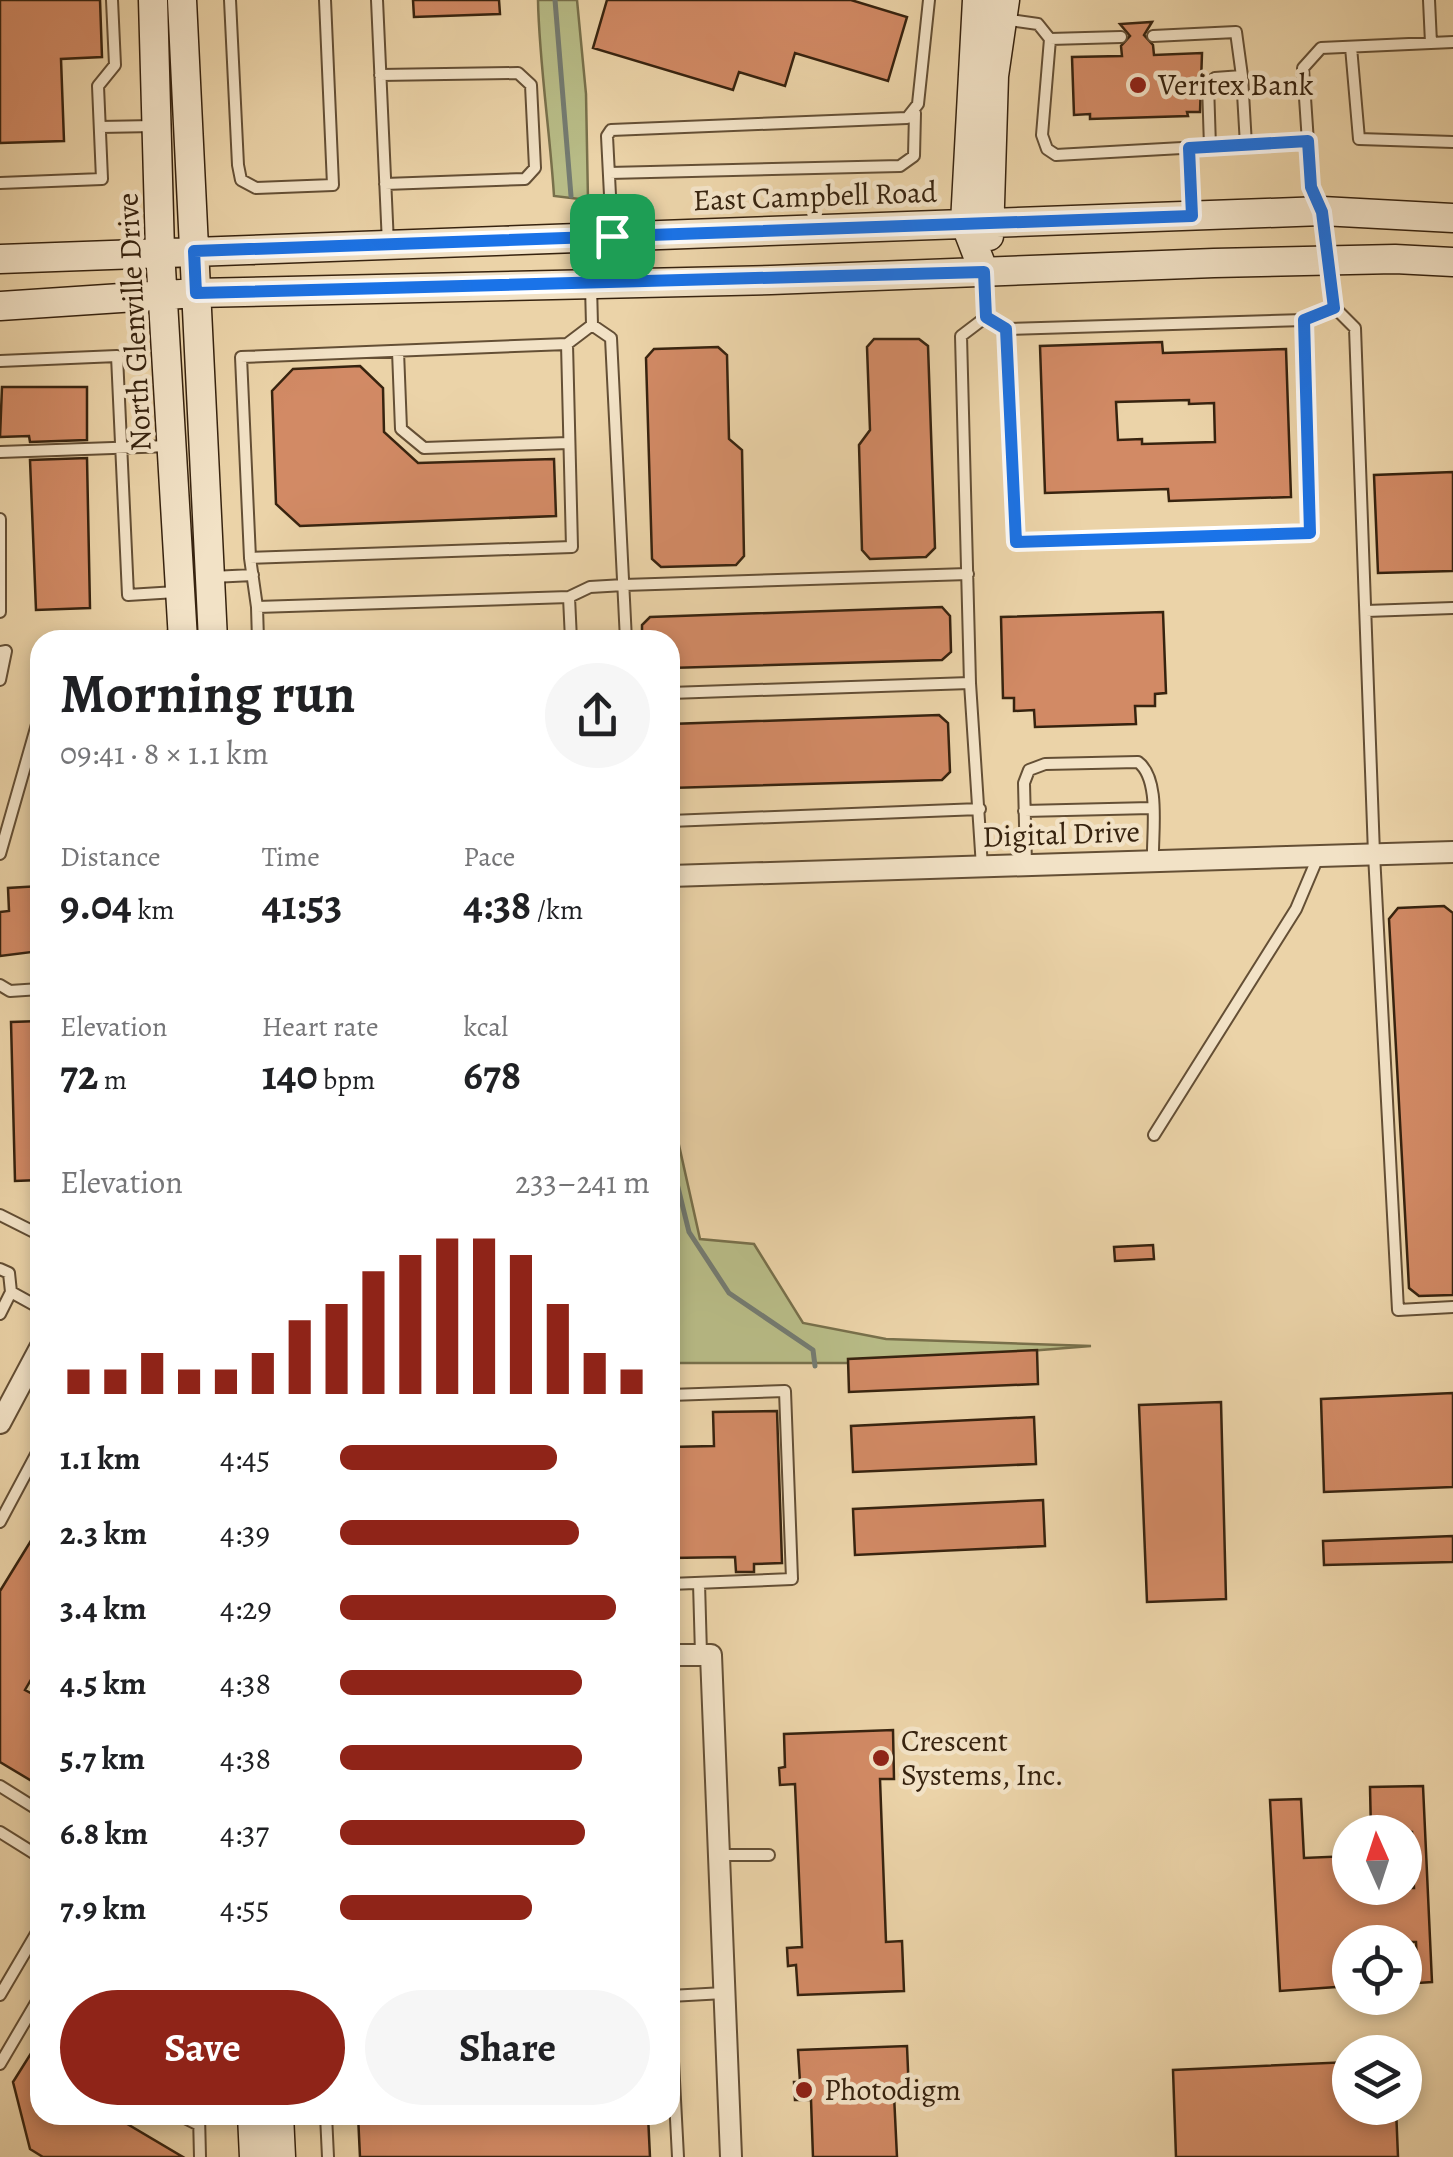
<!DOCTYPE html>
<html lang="en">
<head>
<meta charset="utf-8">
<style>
	:root { --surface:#fff; --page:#f6f6f6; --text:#202124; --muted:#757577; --accent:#8f2418 }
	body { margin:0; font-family:Alegreya,serif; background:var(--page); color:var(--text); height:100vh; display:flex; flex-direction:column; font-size:38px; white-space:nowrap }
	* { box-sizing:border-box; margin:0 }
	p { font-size:32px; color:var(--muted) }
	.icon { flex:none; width:55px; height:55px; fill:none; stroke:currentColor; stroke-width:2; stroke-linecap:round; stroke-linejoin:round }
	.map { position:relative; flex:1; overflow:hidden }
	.sheet { position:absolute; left:30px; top:630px; width:650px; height:1495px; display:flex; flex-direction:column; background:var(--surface); border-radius:30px; box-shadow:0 5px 15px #0003 }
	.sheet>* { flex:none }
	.needle { width:65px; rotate:357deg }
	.controls { position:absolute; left:1332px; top:1815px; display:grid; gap:20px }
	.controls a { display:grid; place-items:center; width:90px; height:90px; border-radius:50%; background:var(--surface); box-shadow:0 5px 15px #0003; font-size:50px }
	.pin { position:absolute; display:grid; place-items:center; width:85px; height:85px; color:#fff; margin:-42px; border-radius:20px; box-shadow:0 5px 15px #0006 }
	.round { display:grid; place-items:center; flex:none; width:105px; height:105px; border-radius:52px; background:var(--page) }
	.headline { display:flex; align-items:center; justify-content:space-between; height:170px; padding:0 30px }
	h1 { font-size:55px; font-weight:700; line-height:75px }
	.stats { display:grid; grid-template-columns:repeat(3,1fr); gap:15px; height:170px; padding:10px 30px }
	.stats div { display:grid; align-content:center }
	.stats b { font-size:42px; font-weight:700 }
	.stats small { font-size:28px; font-weight:400 }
	.stats p { font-size:28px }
	.chart { height:280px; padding:20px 30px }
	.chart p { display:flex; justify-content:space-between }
	.chart svg { width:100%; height:180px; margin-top:10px; stroke:var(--accent); stroke-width:6 }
	.action { display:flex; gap:20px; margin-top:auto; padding:20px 30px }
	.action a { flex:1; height:115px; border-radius:60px; background:var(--accent); color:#fff; font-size:40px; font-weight:700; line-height:115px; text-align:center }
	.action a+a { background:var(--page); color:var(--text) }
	ul { padding:0 30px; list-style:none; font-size:32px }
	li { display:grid; grid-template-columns:160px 120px 1fr; align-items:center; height:75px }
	li i { height:25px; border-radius:12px; background:var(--accent) }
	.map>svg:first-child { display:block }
</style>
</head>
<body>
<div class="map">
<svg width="1453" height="2157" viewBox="0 0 1453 2157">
	<rect width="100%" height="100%" fill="#ebd3a8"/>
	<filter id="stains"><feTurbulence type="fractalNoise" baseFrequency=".002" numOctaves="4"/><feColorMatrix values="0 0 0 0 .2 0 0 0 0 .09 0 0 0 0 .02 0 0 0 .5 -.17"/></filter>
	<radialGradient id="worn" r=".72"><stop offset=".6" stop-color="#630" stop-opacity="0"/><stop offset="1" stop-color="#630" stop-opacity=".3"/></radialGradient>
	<path fill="#b8bc87" stroke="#78704b" stroke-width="2.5" d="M538,0h39l9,94 2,106 -34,-4c-4,-64 -15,-135 -16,-196z
		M670,1105l30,134 54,5 49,79 83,16 205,7 -213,17h-208z"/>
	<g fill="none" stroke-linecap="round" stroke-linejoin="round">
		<path stroke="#747b71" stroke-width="5" d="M555,0l16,196
			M670,1155l19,77 40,61 84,57 2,16"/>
	</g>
	<path fill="#d28a65" stroke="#37230f" stroke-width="2.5" fill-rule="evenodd" d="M0,0h100l2,57 -41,2 3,82 -64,2z
		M413,0h86l1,14 -86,3z
		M607,0h244l56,17 -19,64 -93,-28 -10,33 -46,-14 -6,18 -140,-42z
		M1152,22l-8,13 9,10 1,10 48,-2 -2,59h-13l1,4 -98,3v-5l-16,1 -2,-58 50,-1 -1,-10 9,-10 -10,-12z
		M874,339h45l9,7 7,202 -9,9 -56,2 -8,-9 -3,-105 11,-15 -3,-83z
		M1162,342l1,11 123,-4 5,148 -122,4 -1,-12 -123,4 -5,-147zM1189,400v4l25,-1 1,39 -73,2v-5l-24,1 -2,-38z
		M718,347l9,8 2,84 13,11 2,106 -8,9 -75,2 -9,-8 -6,-201 8,-9z
		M360,366l23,22 1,44 34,31 136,-4 2,57 -256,10 -24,-22 -4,-113 21,-22z
		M2,387h85v53l-57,2 -1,-6 -29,1z
		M87,458l3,150 -54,2 -6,-150z
		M1453,472v99l-75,2 -4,-98z
		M942,607l8,9 1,36 -9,8 -272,8v-28h-28v-15l8,-8z
		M1163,612l3,81 -11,1v12h-20l1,18 -101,3 -1,-17 -20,1v-13h-11l-2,-81z
		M939,715l9,8 2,49 -8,8 -272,8v-64z
		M40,886v65l-40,5v-44l9,-1 -1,-23z
		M1444,906l9,7v382l-34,1 -10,-8 -20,-369 9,-11z
		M40,1021v159l-25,1 -4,-159z
		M1153,1245l1,14 -39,2 -1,-14z
		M1037,1350l1,34 -189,8 -1,-33z
		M1453,1393v94l-129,5 -3,-93z
		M1221,1402l5,197 -79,3 -8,-197z
		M777,1411l5,152 -28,1v8h-18l-1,-15 -65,1v-111l44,-1 -1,-34z
		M1034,1417l2,47 -183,8 -2,-46z
		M1043,1500l2,46 -190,9 -2,-46z
		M40,1526v138l-15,26 15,8v88l-40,-24v-171z
		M1453,1536v26l-129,3 -1,-24z
		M893,1730l1,49h-14l6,163 16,-1 2,50 -106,4 -2,-30 -8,1 -1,-18 15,-1 -7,-163 -15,1 -1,-17 6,-1 -1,-33z
		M1423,1786l9,196 -14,1 -2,-41h-66v44l-70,5 -10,-191 31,-1 3,59 46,-2v32h64l-2,-56h-41l-1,-45z
		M40,2039v76h72l71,42h-140l-13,-8 -17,-67z
		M907,2046l2,48 -15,1 3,62h-84l-2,-57h-16l-1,-18h6l-2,-32z
		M1350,2062v46h46l2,49h-222l-3,-87z
		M358,2115h290l2,42h-290z"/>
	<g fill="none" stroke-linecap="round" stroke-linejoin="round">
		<g stroke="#644f35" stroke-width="14">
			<path id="lane" d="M230,0l8,165 3,15 15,8 77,-3 -8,-185
				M377,0l11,244
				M1429,0l2,43
				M1003,19l35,5 12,15 -8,96 5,14 9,6 252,-14
				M1153,36l83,-4 6,44 -27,2 -7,6 2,63
				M1050,39l71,-2
				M1453,42l-132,6 -18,20 8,119 11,24 13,97 20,20 19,526 24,456 55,-3
				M1351,47l8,92 94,3
				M380,75l138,-2 13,12 4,83 -10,11 -140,5
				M1242,76l4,69
				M100,127l54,-1
				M1189,148l2,64
				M609,173l291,-7 14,-10 1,-43
				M0,183l102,-4 -4,-93 17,-21 -3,-65
				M612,235l-5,-99 4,-6 296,-12 11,-14 11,-104
				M591,286l1,39 19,13 15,302
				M986,317l21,12 8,213 295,-9 -6,-213 31,-12
				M1007,329l297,-9
				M567,344l25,-19
				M398,351l3,78 23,19 145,-5
				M0,361l117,-5 11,239 48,-3
				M0,452l169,-6
				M0,519v93
				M250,558l-9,-201 326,-13 5,203 -322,11 7,49
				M212,577l41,-2
				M569,597l21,-10 34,-2 344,-11
				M1366,611l87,-3
				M160,640l22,-9
				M258,640l-1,-33 312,-10 2,43
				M0,652l6,-1 -6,29
				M670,693l300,-10
				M1024,811l127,-3
				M670,821l310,-12
				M0,854l40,-140v-63
				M1026,865l-2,-82 5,-13 16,-6 93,-2c23,17 14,72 15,98
				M982,867l-12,-184 -9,-347 25,-19 -2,-44
				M0,985l10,6 30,-2
				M1154,1135l142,-226 22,-52
				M0,1215l40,20
				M0,1269l9,4 2,19 -11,22
				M11,1292l29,16
				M670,1395l115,-4 7,188 -122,5
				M0,1522l40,-75
				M699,1583l2,71
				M0,1786l40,25
				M0,1832l40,25
				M719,1855h50
				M0,1995l40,-68
				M670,1996l54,-3
				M670,2004l8,153
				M0,2064l40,-68
				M179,2115l20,10
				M199,2115l1,42
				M326,2115l2,42"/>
		</g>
		<g stroke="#644f35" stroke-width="24">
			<path id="street" d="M670,876l783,-24
				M0,1423l40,-75
				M670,1655h41l20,502"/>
		</g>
		<g stroke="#37230f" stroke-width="31">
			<path id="secondary" d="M153,0l7,251 23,389
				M182,0l31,640
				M977,0l-12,223 19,49
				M989,236l5,-160 11,-76
				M0,259l1322,-48 131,7
				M0,306l196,-13 575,-13 443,-17 181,-4 58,3
				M252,2115l2,42
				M279,2115l2,42"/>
		</g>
		<use href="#lane" stroke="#f2e2c6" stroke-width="10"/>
		<use href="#street" stroke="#f2e2c6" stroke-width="20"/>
		<use href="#secondary" stroke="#f2e2c6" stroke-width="28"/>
	</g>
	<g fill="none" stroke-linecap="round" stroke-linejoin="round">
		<g stroke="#fff" stroke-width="20">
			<path id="route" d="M1308,141l3,46 11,25 12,96 -30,12 6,213 -294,9 -10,-213 -20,-12 -2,-45 -788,21 -2,-42 998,-35 -3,-68z"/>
		</g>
		<use href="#route" stroke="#1a73e8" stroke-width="12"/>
	</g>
	<g fill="#8f2418" stroke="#f2e2c6" stroke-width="4">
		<circle cx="1138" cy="85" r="10"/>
		<circle cx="881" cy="1758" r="10"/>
		<circle cx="804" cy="2090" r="10"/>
	</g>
	<g text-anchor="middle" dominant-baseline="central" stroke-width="9" stroke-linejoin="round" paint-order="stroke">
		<g font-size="30" fill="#37230f" stroke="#f2e2c6" text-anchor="start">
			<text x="1158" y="85">Veritex Bank</text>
			<text x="901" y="1741">Crescent<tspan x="901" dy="34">Systems, Inc.</tspan></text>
			<text x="824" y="2090">Photodigm</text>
		</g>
		<g font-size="30" fill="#37230f" stroke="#f2e2c6">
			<text transform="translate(815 196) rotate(-2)">East Campbell Road</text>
			<text transform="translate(134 322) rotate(-93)">North Glenville Drive</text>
			<text transform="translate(1061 834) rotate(-2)">Digital Drive</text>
		</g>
	</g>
	<rect width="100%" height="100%" filter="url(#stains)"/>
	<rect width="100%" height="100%" fill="url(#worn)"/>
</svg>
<div class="controls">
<a><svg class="needle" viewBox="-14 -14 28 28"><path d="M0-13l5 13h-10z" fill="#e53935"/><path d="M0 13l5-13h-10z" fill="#757577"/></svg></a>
<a><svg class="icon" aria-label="locate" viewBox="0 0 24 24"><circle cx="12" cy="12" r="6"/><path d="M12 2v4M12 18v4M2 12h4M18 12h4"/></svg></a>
<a><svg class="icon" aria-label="layers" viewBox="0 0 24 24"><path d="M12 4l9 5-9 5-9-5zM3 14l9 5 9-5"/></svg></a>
</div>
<div class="pin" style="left:612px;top:236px;background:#1e9e55"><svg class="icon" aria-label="arrive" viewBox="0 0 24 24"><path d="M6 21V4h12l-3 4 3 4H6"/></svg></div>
<section class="sheet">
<div class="headline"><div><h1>Morning run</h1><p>09:41 · 8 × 1.1 km</p></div><a class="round"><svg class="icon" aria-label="share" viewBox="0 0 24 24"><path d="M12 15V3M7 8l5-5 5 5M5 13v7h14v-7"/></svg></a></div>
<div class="stats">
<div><p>Distance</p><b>9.04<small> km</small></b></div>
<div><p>Time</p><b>41:53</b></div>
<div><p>Pace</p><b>4:38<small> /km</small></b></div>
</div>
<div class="stats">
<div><p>Elevation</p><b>72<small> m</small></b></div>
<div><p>Heart rate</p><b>140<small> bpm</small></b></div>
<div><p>kcal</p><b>678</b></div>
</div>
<div class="chart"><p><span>Elevation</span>233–241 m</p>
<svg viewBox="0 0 160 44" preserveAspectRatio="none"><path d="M5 44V38M15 44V38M25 44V34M35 44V38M45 44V38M55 44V34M65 44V26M75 44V22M85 44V14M95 44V10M105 44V6M115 44V6M125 44V10M135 44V22M145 44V34M155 44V38"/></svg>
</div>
<ul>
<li><b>1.1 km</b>4:45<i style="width:70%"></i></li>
<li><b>2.3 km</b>4:39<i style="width:77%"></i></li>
<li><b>3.4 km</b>4:29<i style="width:89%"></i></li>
<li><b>4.5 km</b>4:38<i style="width:78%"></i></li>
<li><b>5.7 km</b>4:38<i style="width:78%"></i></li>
<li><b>6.8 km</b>4:37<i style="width:79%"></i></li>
<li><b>7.9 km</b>4:55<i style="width:62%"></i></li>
</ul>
<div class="action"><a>Save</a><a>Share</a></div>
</section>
</div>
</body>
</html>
